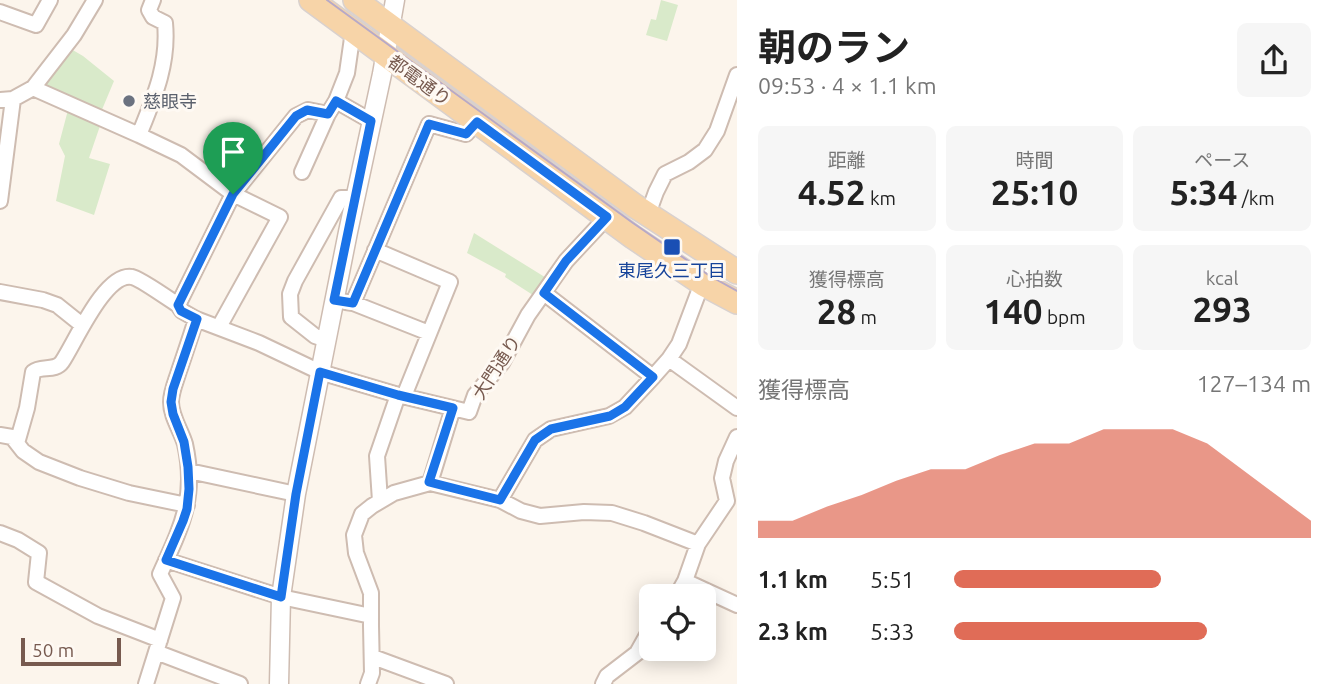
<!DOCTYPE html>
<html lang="ja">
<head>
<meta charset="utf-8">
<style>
	:root { --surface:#fff; --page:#f6f6f6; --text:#222; --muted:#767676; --accent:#e06c57 }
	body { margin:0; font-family:Ubuntu,"Noto Sans JP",sans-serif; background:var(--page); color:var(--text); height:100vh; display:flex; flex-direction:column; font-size:26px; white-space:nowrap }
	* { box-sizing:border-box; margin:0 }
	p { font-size:23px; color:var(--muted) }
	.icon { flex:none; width:38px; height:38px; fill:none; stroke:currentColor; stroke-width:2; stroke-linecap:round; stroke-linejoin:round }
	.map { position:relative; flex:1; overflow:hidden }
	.panel { display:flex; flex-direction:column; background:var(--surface); width:595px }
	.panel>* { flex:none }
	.controls { position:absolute; left:639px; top:584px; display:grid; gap:14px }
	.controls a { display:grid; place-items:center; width:77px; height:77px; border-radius:10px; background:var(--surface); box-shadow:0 4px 18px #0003; font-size:35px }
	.scale { position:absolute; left:21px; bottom:18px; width:100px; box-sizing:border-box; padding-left:7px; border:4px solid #775a4f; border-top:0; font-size:19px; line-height:24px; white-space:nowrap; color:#775a4f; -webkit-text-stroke:5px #fef9f3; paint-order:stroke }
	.pin { position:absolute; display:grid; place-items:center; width:60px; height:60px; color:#fff; margin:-72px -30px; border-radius:50% 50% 50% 0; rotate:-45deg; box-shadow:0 0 7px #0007 }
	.pin .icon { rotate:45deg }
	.round { display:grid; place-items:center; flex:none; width:74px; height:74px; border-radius:10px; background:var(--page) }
	.headline { display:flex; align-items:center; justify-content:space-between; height:119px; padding:0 21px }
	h1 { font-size:38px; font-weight:700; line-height:52px }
	.stats { display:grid; grid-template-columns:repeat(3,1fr); gap:10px; height:119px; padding:7px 21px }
	.stats div { display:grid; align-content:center; border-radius:10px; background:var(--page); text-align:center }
	.stats b { font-size:35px; font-weight:700 }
	.stats small { font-size:19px; font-weight:400 }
	.stats p { font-size:19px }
	.chart { height:196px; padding:14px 21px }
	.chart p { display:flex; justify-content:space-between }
	.chart svg { width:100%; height:126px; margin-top:7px; fill:var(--accent); opacity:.7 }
	ul { padding:0 21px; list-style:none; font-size:23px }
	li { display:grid; grid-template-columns:112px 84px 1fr; align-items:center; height:52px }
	li i { height:18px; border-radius:9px; background:var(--accent) }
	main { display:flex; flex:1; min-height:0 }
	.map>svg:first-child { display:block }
</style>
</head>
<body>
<main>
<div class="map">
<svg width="737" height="684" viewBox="0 0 737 684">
	<rect width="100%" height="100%" fill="#fcf5ec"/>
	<path fill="#d9eaca" d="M661,0l17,5 -11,36 -21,-6 5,-16 5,1z
		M71,49l12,7 31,25 -13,31 -47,-18 -11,-9z
		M68,110l33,13 -12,35 21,6 -16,51 -38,-14 9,-45 -6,-12z
		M474,233l74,46 -12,18 -31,-20 1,-3 -39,-21z"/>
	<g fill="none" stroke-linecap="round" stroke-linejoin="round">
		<g stroke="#cebcb1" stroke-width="18">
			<path id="minor" d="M0,12l36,13 14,-25
				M33,88l106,47 42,20 52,39 47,23 -61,110
				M0,100l13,-1 20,-11 41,-53 21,-35
				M336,101l35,20
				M328,114l-20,-4 -12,6 -63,78 -55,111 4,6 14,8 63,24 61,29 78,23 71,17 6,-17 27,-32 26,-48 38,-54 41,-44
				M139,135c15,-37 30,-71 26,-112l-12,-6 -4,-7 4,-10
				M302,172l26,-58 8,-13 11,-28 6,-42
				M0,201l13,-102
				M648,214l8,-22 9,-18 24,-12 16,-12 12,-19 20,-56
				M375,250l75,32 -46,114
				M0,292l43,8 14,5 25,20
				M544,293l109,84
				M346,302l7,1 76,30
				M353,303l76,-179 37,10 11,-12
				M327,340l-12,-4 -24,-19 -1,-23 5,-13 46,-83h14
				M669,359l68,49
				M0,435l12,2 11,14 16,11 41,16 49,15 58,12
				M17,443l10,-35 6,-36c8,-7 22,0 29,-10 13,-19 43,-90 70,-85 7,1 37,22 46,28
				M189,471l107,23
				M430,483l23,-75
				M500,500l35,-60 16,-11 58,-13 16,-9 28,-30 16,-18 10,-15 20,-53 21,-30
				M380,501l-3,-45 21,-61
				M0,533l18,7 21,13 -3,29 62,34 62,24
				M166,560l115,37 90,19
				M685,581l52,24
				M676,597l9,-16 13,-37 29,-43 -5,-23 4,-17 11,-24
				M156,652l84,32
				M373,657l73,27
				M146,684l27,-86 -13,-24c21,-47 37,-76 25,-130 -4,-14 -14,-27 -14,-42 0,-10 5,-21 8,-31 6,-18 12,-35 17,-52
				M368,684l4,-11 -1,-47v-33l-15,-40 -2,-18 8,-21 10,-8 22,-13 36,-10 70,17 21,11 19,5 44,-4 28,1 32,10 54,21
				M603,684l4,-8 30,-23 14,-25"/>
		</g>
		<g stroke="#cebcb1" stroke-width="21">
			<path id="tertiary" d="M279,684l2,-87 15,-103 52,-262 34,-158 13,-74"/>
		</g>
		<g stroke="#d9d1ce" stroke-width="26">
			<path id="primary" d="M311,0l322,237 70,47 34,18
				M355,0l280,206 102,66"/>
		</g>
		<use href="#minor" stroke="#fff" stroke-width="14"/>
		<use href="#tertiary" stroke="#fff" stroke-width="18"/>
		<use href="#primary" stroke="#f7d4a8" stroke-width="23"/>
		<path stroke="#b7a9c7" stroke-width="2" d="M327,0l306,223 77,53 27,15"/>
	</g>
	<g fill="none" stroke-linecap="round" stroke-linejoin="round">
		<g stroke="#fff" stroke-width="14">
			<path id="route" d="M336,101l35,20 -37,179 19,3 76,-179 37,10 11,-12 130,95 -41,44 -22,32 109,84 -28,30 -15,9 -59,13 -16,11 -35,60 -71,-18 24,-74 -55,-13 -78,-23 -24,122 -15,103 -115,-37 17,-39 4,-12 2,-20 -1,-22 -4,-25 -11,-28 -2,-12 2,-13 24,-70 -16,-8 -3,-6 55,-111 63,-78 11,-6 21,4z"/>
		</g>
		<use href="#route" stroke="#1a73e8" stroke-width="9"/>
	</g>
	<circle fill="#6b7280" stroke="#fef9f3" stroke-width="2.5" cx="129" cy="101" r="7"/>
	<rect fill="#1a4fb4" stroke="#fef9f3" stroke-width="2.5" x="663" y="238" width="18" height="18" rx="3.5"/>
	<g text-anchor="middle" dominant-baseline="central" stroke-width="6" stroke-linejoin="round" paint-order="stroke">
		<g font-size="18" fill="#775a4f" stroke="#fef9f3">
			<text transform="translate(420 80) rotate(36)">都電通り</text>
			<text transform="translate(496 367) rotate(-57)">大門通り</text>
		</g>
		<g font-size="18" fill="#5b616d" stroke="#fef9f3" text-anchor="start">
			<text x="143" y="101">慈眼寺</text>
		</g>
		<g font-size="18" fill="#164399" stroke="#fef9f3">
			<text x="672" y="270">東尾久三丁目</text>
		</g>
	</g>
</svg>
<div class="controls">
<a><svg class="icon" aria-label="locate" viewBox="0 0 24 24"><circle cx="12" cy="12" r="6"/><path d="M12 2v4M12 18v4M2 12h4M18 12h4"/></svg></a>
</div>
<div class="scale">50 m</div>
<div class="pin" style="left:233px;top:194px;background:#1e9e55"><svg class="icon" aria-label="arrive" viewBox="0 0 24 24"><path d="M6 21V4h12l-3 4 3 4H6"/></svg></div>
</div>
<section class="panel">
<div class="headline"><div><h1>朝のラン</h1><p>09:53 · 4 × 1.1 km</p></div><a class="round"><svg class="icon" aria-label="share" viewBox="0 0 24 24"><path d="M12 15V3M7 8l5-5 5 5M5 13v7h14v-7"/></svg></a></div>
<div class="stats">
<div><p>距離</p><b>4.52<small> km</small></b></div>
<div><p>時間</p><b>25:10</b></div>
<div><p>ペース</p><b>5:34<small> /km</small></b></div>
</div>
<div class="stats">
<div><p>獲得標高</p><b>28<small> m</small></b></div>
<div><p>心拍数</p><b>140<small> bpm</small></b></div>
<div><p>kcal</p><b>293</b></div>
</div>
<div class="chart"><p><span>獲得標高</span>127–134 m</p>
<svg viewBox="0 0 160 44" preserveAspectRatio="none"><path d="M0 44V38L10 38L20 33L30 29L40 24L50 20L60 20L70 15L80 11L90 11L100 6L110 6L120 6L130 11L140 20L150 29L160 38V44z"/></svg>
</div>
<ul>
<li><b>1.1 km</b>5:51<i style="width:58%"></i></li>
<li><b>2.3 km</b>5:33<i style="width:71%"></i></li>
</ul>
</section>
</main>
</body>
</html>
